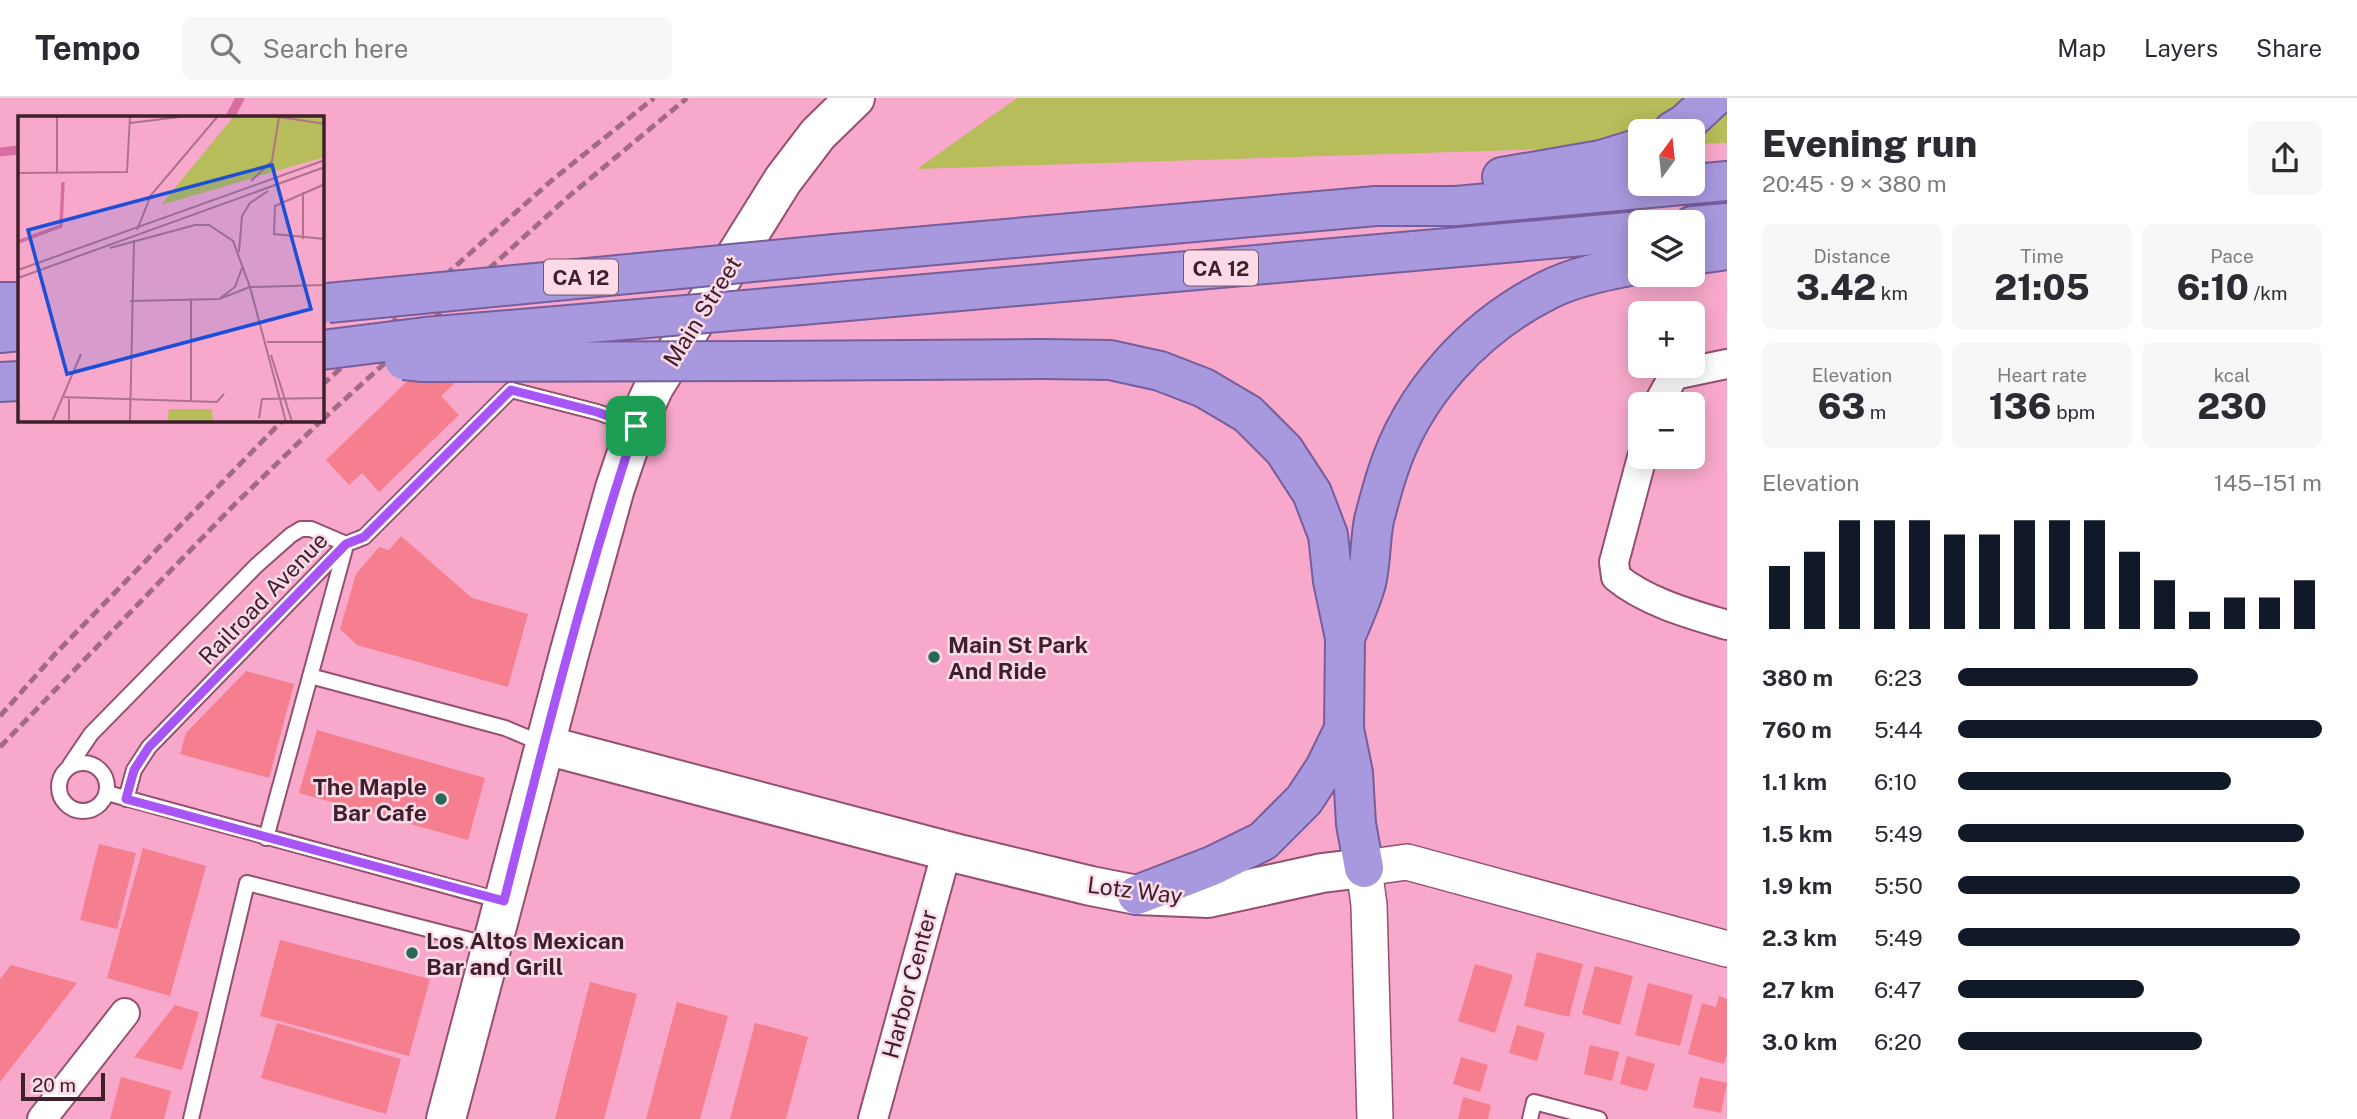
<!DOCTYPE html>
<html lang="en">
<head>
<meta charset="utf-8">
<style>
	:root { --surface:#fff; --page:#f7f7f7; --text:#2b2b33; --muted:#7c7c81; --line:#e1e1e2; --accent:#111827 }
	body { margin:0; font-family:"Public Sans",sans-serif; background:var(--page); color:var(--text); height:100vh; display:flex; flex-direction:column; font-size:26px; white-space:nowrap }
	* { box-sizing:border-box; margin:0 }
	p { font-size:23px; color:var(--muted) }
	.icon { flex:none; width:38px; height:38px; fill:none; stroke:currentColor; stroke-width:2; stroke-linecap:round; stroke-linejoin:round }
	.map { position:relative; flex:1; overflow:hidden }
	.panel { display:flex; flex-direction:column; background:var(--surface); width:630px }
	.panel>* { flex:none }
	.needle { width:46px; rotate:15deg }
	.tools { position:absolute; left:1628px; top:21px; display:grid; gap:14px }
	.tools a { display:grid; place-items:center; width:77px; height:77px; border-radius:10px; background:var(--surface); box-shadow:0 4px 18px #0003; font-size:35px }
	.scale { position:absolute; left:21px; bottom:18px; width:84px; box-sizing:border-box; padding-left:7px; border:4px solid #3e202d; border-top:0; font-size:19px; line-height:24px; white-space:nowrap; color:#3e202d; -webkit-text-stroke:5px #fcdae7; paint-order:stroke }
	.pin { position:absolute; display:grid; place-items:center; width:60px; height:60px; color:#fff; margin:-30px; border-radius:14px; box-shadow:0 4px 10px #0006 }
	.round { display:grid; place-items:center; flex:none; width:74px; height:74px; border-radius:10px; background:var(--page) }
	.headline { display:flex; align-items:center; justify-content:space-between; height:119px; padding:0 35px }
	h1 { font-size:38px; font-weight:800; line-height:52px }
	.metrics { display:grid; grid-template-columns:repeat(3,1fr); gap:10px; height:119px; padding:7px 35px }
	.metrics div { display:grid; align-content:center; border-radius:10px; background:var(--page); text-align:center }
	.metrics b { font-size:35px; font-weight:800 }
	.metrics small { font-size:19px; font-weight:400 }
	.metrics p { font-size:19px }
	.chart { height:196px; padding:14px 35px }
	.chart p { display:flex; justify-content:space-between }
	.chart svg { width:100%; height:126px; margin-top:7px; stroke:var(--accent); stroke-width:6 }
	ul { padding:0 35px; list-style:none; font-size:23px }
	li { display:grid; grid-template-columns:112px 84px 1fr; align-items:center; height:52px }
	li i { height:18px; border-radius:9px; background:var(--accent) }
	header { display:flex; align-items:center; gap:42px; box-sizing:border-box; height:98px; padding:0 35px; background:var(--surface); border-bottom:2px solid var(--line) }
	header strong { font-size:33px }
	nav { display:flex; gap:38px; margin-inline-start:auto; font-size:24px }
	.search { width:490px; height:63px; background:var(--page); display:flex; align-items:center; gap:18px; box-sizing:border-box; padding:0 24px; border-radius:10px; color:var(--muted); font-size:26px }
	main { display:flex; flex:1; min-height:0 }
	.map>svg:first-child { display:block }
</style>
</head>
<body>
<header>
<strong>Tempo</strong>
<div class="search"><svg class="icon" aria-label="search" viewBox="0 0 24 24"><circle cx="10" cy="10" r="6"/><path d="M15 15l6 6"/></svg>Search here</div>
<nav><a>Map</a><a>Layers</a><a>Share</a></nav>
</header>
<main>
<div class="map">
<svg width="1727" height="1021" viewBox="0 0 1727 1021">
	<rect width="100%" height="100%" fill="#f8a9cb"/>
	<path fill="#b7bd5a" d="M1017,0h710v45l-35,1v-13h-52v15l-723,23z"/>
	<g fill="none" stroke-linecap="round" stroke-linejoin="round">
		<path stroke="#d86d9f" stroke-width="9" d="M230,19l10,-19
			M0,54l19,-2"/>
	</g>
	<path fill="#f57e8f" d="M430,261l24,25 -13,12 18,19 -80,77 -17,-19 -13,12 -23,-25z
		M401,438l71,62 56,16 -20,73 -151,-42 -17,-16 16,-55 23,-27 10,3z
		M246,573l48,13 -25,94 -89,-24 6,-21z
		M317,632l168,48 -17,62 -169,-47z
		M99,746l37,9 -19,76 -37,-9z
		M143,750l63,18 -36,130 -63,-18z
		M280,842l150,39 -21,77 -149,-40z
		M1537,854l46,12 -14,53 -45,-11z
		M1475,866l38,11 -18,58 -37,-12z
		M11,867l66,18 -77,99v-103z
		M1595,868l38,10 -13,49 -38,-11z
		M590,884l47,12 -33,125h-49z
		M1648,885l45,12 -13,51 -45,-11z
		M1719,898l8,3v55l-3,10 -36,-10 14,-51 14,4z
		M677,904l51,14 -28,103h-54z
		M175,907l24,7 -17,58 -48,-13z
		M277,925l124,36 -15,55 -125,-36z
		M755,925l53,14 -22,82h-56z
		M1517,927l28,8 -8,28 -28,-8z
		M1590,947l29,7 -7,29 -28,-7z
		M1627,958l28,8 -8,27 -27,-7z
		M1461,959l27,8 -8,27 -27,-8z
		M121,979l50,14 -7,28h-54z
		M1700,979l27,6 -6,30 -28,-6z
		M1463,999l28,8 -3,14h-30z"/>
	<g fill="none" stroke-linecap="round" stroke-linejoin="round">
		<g stroke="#954f6f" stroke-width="18">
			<path id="service" d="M310,578l195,52 38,16
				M59 689a24 24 0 1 1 48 0a24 24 0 1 1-48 0Z
				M70,667l21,-31 166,-169 34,-30 10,-6h10l35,15
				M107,695l395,108
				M126,701l8,-29 15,-23 197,-203 18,-7 147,-147 86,22 37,13
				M266,740l80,-293
				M191,1021l56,-236 243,62
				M1530,1021l4,-17 65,17"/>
		</g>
		<g stroke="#954f6f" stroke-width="32">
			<path id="minor" d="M1658,306l16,-29 53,-11
				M1642,359l-28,105 2,15c30,25 74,37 111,48
				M42,1021l83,-106
				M873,1021l74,-269"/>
		</g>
		<g stroke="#954f6f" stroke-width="38">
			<path id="tertiary" d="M1375,1021l-6,-214 -5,-37 43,-6 320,87"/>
		</g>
		<g stroke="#954f6f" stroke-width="42">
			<path id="secondary" d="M545,647l410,108 136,33 46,9 71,3 114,-25 42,-5
				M446,1021l123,-465 46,-166 21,-62 18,-39 129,-207 35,-46 37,-36"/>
		</g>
		<g stroke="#755e9b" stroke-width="42">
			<path id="trunk" d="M1673,33l12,-7 28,-26
				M1502,79l99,-17 39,-12
				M1692,128l35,-3
				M835,156l541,-48h80l271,-25
				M1692,157l35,-5
				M0,204h19
				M802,207l838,-74
				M0,235l19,-2
				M767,263l275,-2 68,1 50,11 44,17 44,26 36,36 28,43 16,42 5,46 12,57 -1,91 9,44 3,51 8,44
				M0,284l19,-1
				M1345,540c7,-18 16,-36 21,-55 5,-20 4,-42 8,-63 4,-15 8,-31 13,-46 25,-80 87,-147 161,-184 28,-14 61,-20 92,-26
				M1137,797l75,-29 51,-25 41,-41 21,-32 19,-39"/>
		</g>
		<use href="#service" stroke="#fff" stroke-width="14"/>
		<use href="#minor" stroke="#fff" stroke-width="28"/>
		<use href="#tertiary" stroke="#fff" stroke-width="35"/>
		<use href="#secondary" stroke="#fff" stroke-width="38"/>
		<use href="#trunk" stroke="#a898de" stroke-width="38"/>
		<path stroke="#a36b83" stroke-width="5" stroke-dasharray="10 5" stroke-linecap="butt" d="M322,287l229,-204 103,-83
			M322,322l246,-223 119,-99
			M0,618l56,-63 227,-233
			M0,649l235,-243 87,-84"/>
		<g stroke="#755e9b" stroke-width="42" stroke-linecap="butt">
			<path id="trunk-bridge" d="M328,205l507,-49
				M322,252l103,-13 377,-32
				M404,262l19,2 344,-1"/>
		</g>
		<use href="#trunk-bridge" stroke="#a898de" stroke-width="38"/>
	</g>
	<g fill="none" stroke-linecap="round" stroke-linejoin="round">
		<g stroke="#fff" stroke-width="14">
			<path id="route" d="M511,292l86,22 39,14c-52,156 -92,316 -132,475l-378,-102 8,-29 15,-23 197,-203 18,-7z"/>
		</g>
		<use href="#route" stroke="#a855f7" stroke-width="9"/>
	</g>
	<g fill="#286957" stroke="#fcdae7" stroke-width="2.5">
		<circle cx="934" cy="559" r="7"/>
		<circle cx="441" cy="701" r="7"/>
		<circle cx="412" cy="855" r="7"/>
	</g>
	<g text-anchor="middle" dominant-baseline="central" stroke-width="5" stroke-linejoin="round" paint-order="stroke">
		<g fill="#fcdae7" stroke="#775865" stroke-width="2">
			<rect x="1184" y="152.5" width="74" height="35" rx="5"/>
			<rect x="544" y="161.5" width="74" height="35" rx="5"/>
		</g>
		<g font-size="21" font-weight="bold" fill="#3e202d">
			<text x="1221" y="170">CA 12</text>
			<text x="581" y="179">CA 12</text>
		</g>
		<g font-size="23" fill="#3e202d" stroke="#fcdae7">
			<text transform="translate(702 213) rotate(-58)">Main Street</text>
			<text transform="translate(263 500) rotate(-46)">Railroad Avenue</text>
			<text transform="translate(1135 792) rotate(7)">Lotz Way</text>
			<text transform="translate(909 886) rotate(-75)">Harbor Center</text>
		</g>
		<g font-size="23" font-weight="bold" fill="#3e202d" stroke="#fcdae7" text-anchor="start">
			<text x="948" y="546">Main St Park<tspan x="948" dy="26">And Ride</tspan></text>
			<text x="427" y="688" text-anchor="end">The Maple<tspan x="427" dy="26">Bar Cafe</tspan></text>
			<text x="426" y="842">Los Altos Mexican<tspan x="426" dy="26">Bar and Grill</tspan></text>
		</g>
	</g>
	<g transform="translate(18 18)">
		<rect width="306" height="306" fill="#f8a9cb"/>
		<path d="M216,0h90v41l-163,48zM151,293h43l1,13h-46z" fill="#b7bd5a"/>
		<path fill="none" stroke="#d86d9f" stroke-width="3.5" d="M0,126l43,-16 2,-44"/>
		<path fill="none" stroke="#ae728c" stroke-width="2" d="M256,0l51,8M112,7l49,-6M0,57l109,-1 3,-56M39,57v-57M233,65l21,-20 7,-44M307,68l-50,22 -1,28 51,5M285,76v47M119,114l14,-35 67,-79M92,132l85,-23h14l24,16 17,46M221,136l3,-36 8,-13 18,-12M0,154l307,-110M0,162l307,-111M201,183l16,-12 7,-19M173,184v101M112,185l89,-2 31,-12M249,226h58M253,239l21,67M45,281l154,5 7,-8M241,302l3,-19 63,-1M34,306l29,-68M51,306v-23M112,306l4,-182M268,306l-36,-135 75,-2"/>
		<path fill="#1d4ed8" fill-opacity="0.15" stroke="#1d4ed8" stroke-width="3.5" d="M254,49l39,144 -244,65 -39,-144z"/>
		<rect width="306" height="306" fill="none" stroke="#3e202d" stroke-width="3.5"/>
	</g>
</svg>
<div class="tools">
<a><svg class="needle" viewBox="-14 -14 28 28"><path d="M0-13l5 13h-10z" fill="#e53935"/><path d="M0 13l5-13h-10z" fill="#7c7c81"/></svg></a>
<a><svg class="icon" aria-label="layers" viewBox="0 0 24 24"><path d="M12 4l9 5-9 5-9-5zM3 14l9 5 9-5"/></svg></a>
<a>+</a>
<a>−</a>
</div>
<div class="scale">20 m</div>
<div class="pin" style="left:636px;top:328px;background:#1e9e55"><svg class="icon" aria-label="arrive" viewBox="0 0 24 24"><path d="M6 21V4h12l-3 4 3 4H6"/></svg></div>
</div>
<section class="panel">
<div class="headline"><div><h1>Evening run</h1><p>20:45 · 9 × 380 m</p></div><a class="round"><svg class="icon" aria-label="share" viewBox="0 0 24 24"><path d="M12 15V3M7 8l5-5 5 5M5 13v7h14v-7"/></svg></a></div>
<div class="metrics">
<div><p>Distance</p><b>3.42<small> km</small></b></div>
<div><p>Time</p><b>21:05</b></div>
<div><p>Pace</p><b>6:10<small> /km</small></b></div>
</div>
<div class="metrics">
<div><p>Elevation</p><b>63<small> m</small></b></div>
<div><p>Heart rate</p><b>136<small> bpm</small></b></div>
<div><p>kcal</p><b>230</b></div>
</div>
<div class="chart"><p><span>Elevation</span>145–151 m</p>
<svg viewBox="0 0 160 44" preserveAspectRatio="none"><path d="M5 44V22M15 44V17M25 44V6M35 44V6M45 44V6M55 44V11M65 44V11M75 44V6M85 44V6M95 44V6M105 44V17M115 44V27M125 44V38M135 44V33M145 44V33M155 44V27"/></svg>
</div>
<ul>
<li><b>380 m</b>6:23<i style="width:66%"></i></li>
<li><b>760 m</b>5:44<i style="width:100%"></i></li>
<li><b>1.1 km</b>6:10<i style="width:75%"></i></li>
<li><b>1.5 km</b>5:49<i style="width:95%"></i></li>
<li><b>1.9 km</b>5:50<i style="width:94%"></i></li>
<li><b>2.3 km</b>5:49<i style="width:94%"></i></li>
<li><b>2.7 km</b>6:47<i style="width:51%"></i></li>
<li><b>3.0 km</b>6:20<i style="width:67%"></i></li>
</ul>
</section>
</main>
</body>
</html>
